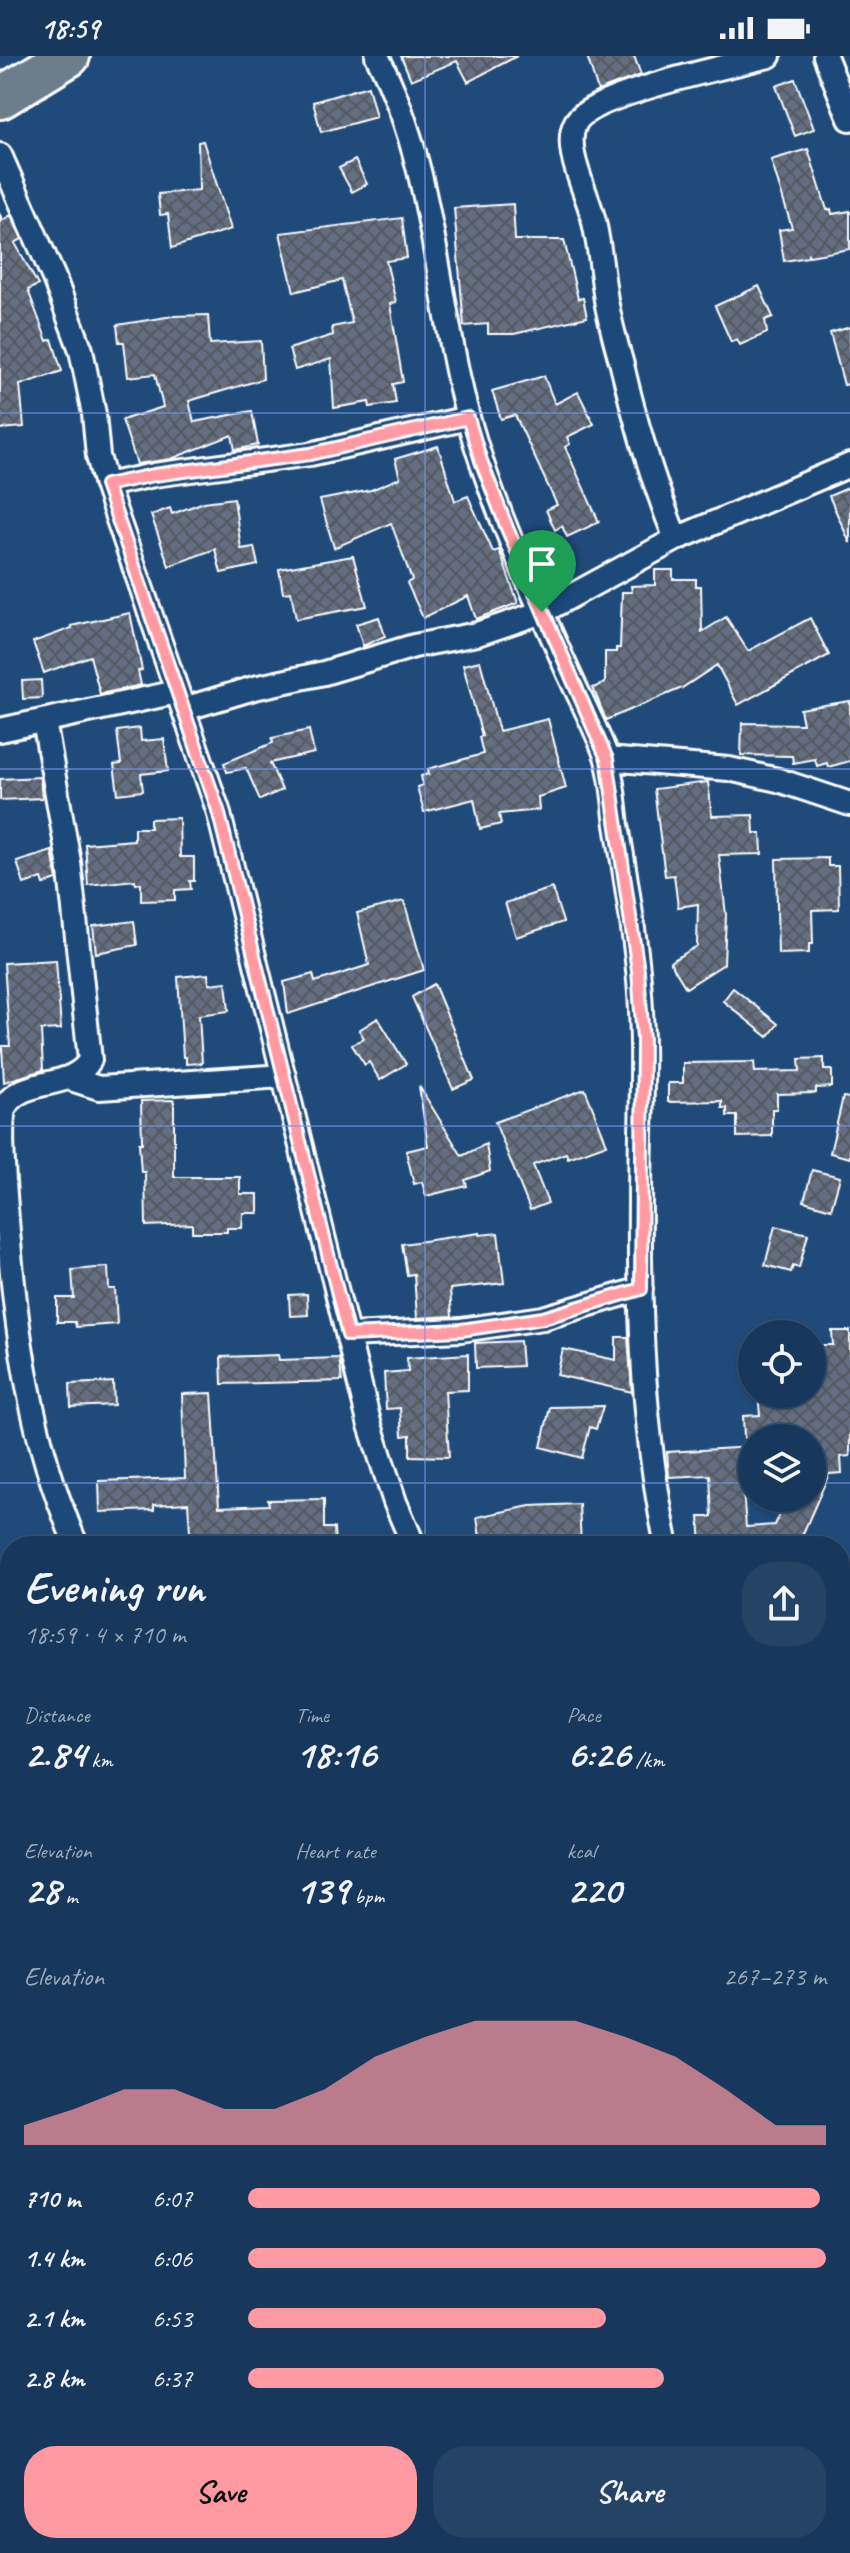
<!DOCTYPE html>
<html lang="en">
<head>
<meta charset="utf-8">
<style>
	:root { --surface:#17385c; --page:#244365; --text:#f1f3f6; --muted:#9eacbb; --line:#365272; --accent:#ff9aa2 }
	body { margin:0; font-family:Caveat,sans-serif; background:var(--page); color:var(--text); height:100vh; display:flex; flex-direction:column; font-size:30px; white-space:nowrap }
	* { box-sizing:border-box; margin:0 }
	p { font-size:26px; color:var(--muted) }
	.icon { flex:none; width:44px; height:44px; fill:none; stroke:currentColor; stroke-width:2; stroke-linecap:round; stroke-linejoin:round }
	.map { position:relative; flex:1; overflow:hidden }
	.side { position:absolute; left:0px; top:1480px; width:850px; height:1018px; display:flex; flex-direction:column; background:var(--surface); border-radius:32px 32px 0 0; box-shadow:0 2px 6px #0004,0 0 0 2px var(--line) }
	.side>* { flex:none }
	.fabs { position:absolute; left:738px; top:1264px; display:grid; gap:16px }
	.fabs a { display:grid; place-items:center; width:88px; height:88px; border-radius:50%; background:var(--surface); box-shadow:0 2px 6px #0004,0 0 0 2px var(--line); font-size:40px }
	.pin { position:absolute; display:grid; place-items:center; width:68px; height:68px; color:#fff; margin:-82px -34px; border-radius:50% 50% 50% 0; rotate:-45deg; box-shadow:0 0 8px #0007 }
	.pin .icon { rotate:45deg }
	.round { display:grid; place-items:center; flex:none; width:84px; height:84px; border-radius:32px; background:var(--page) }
	.overview { display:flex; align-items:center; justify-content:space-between; height:136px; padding:0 24px }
	h1 { font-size:44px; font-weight:700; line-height:60px }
	.stats { display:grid; grid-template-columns:repeat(3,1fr); gap:12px; height:136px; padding:8px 24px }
	.stats div { display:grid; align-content:center }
	.stats b { font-size:40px; font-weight:700 }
	.stats small { font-size:22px; font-weight:400 }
	.stats p { font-size:22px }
	.chart { height:224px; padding:16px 24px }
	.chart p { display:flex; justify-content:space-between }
	.chart svg { width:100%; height:144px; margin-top:8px; fill:var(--accent); opacity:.7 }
	.action { display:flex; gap:16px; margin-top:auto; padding:16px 24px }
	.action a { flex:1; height:92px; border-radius:32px; background:var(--accent); color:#111; font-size:32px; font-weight:700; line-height:92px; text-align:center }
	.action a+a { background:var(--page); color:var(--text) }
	ul { padding:0 24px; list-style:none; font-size:26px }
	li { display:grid; grid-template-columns:128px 96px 1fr; align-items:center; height:60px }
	li i { height:20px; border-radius:10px; background:var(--accent) }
	.status { display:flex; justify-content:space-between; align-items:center; height:56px; padding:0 40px; background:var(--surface); direction:ltr }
	.status svg { height:22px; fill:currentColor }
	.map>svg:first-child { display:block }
</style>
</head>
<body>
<div class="status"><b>18:59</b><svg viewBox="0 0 49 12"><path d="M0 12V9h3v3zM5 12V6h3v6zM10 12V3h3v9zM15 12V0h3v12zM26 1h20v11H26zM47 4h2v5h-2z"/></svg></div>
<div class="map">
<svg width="850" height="2497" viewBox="0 0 850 2497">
	<defs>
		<pattern id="building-cross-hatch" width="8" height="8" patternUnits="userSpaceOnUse" patternTransform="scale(2)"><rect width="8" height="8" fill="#636e82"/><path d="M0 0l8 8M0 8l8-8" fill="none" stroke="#54585f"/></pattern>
	</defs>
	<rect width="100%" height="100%" fill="#1f4a7a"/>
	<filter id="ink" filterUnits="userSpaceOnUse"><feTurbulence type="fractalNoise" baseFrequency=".0125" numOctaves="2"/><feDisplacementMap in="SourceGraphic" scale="16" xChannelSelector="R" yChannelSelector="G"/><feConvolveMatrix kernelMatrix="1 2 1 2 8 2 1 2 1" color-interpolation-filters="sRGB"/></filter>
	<g filter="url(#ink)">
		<path fill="#33557c" d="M10,2337v151h154v9h-164v-159z"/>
		<path fill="url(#building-cross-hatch)" stroke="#fff" stroke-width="2" d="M401,0h116l-49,26 -11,-21 -46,19z
			M587,0h47l7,19 -43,16z
			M795,23l19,50 -19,7 -19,-50z
			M368,30l8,31 -55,15 -8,-30z
			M203,85l28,88 -59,19 -4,-34 -8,1 -2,-21 41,-4 -1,-48z
			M808,93l19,61 4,-1 1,5 18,-3v38l-40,7 -2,-2v3l-24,4 -5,-31 13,-2 -21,-68z
			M355,104l12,24 -15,8 -13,-24z
			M513,148l2,36h49l14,59 5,-1 4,19 -73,17h-26v-10l-24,2 -10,-118z
			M0,159l3,5 8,-5 11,24 -7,4 23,42 -10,5 19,51 5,-2 10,32 -42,14 4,42 -24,2z
			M402,162l5,40 -21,3 10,41 -6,2 13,78 -10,2 3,19 -26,4 -1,-5 -35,6 -3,-49 -36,11 -6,-21 44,-14 -1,-8 20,-4 -10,-43 -48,12 -14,-59z
			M759,230l14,31 -8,3 2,13 -27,12 -3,-6 -6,3 -16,-36z
			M208,259l2,29 51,-3 2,38 -74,22 5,21 58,-11 6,34 -23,5 -3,-15 -61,24 -34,5 -15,-44 41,-13 -8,-33 -27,3 -4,-35h-5l-2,-17 56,-9z
			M850,271v57l-6,1 -14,-52z
			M544,320l11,28 23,-12 16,32 -27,13 3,7 -5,3 34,75 -32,15 -5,-11 -7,4 -9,-20 11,-5 -42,-90 -14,4 -9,-28z
			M438,390l17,55 13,-5 25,56 6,-2 19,53 -42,16 -8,-23 -45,22 -16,-35 5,-3 -21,-57 -57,25 -14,-48 51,-10 29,-12 -5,-19z
			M850,431v56l-21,-47z
			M234,442l7,51 13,-2 4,18 -37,8 -6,-24 -46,17 -18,-51 19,-7 2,6 32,-12z
			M353,500l14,50 -71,13 -5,-27 -8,1 -4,-24z
			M655,514h18v9h23v7h5l1,46 24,-15 22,34 62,-33 19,37 -91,50 -21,-40 -35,23 -76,32 -13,-32 12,-5v-31h11v-4h4l2,-56h10l-1,-6 24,-1z
			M130,557l12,57 -4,1 3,14 -41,9 -10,-38 -46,17 -11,-31 39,-14 -1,-2z
			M379,561l6,19 -22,10 -7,-22z
			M480,605l19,70 49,-12 18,69 -28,9 1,13 -40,4 2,10 -21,5 -6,-30 -50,13 -7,-25 6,-2 -2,-9 8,-2 -1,-5 55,-15 -4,-17 3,-1 -19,-71z
			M41,624l1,18 -19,1 -1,-18z
			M850,645v60l-22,6 -1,-4 -10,3 -2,-7 -22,4 -1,-7 -51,-1 1,-32 61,1 -3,-15z
			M140,672l1,13 23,-2 4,32 -27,3 2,17 -25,3 -4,-29 7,-1 -4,-33z
			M309,674l5,23 -44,10 12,27 -22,10 -14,-32 -19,4 -3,-9 49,-20 -1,-5z
			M40,721l2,21 -42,2v-21z
			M708,726l4,34 41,-1 1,18h7l1,21 -43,1 7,60 -2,49 -38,24 -16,-26 27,-16 1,-42 -20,3 -4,-32 -9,1 -11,-87z
			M179,762l1,39h14v24h-4l1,8 -16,1v10l-34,1v-18l-5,1 -1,-4 -47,5 -3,-41 49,-4v-12h16v-9z
			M52,795l5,29 -13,4 -2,-6 -18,6 -7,-22z
			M828,802v8h10l1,43 -27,1 1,34h-4v9l-31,1 -2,-95z
			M552,832l11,34 -47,15 -11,-34z
			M404,845l20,69 -136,44 -4,-32 29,-8 2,8 54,-17 -12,-52z
			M134,865l3,24 -41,8 -3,-27z
			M56,904l5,69 -20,1 2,40 -39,12 -2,-36h8l-6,-83z
			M208,918l1,10 17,-2 3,29 -30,4 3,48 -16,1v-7h-3l-5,-80z
			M434,928l40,96 -21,9 -41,-92z
			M733,932l45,36 -10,13 -45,-36z
			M378,962l28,46 -26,16 -11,-18 -4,3 -13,-20 12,-7 -5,-8z
			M824,1002v12h8v17l-16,1v5l-39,1v15h-5v27l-35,1v-21h-10v-8h-5v-7l-54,1v-19h15v-20l71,-1 1,10 45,-1 -1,-12z
			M419,1030l43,70 24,-12 4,27 -25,9 2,6 -41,10 -4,-14 -8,2 -8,-33 22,-5z
			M585,1033l22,55 -39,14 -2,-5 -33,12 15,38 -18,7 -35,-88z
			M843,1041l7,1v60l-20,-5z
			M174,1044v77h66v17h18v19h-15l-1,15h-15v4h-35v-8l-46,2 -1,-54h-4l-2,-29h3l-1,-42z
			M812,1114l28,7 -9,32 -27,-8z
			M775,1170l33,8 -9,34 -6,-2 -2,6 -26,-7z
			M480,1177v2l18,-2 6,50 -54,6 2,27 -35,2 -3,-44 -7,1 -5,-31z
			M108,1211l1,22h6l2,35 -41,3 -1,-5h-18v-24h17l-2,-28z
			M307,1238l1,21 -18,1 -1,-21z
			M832,1275h18v125l-9,1 1,16 -13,1 -28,64v8h-100l-2,-29h13l-2,-42 -41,2 -2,-25 85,-5v32h-10l4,48 29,-2 12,-27h25v-60h-68l-1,-22 17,-1 -2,-21h54v-49h21z
			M616,1281h12l4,55 -75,-17 6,-26 53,11z
			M520,1285l2,25 -46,2 -1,-25z
			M468,1298v36l-23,1 4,66 -39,-1v-21l-8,1 -2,-28 -14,1 -2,-36 24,-2 -1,-13z
			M278,1299l1,5 60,-2 3,23 -120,3 -1,-27z
			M113,1326l1,23 -43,2 -1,-23z
			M212,1337l7,114 50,-2 -1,-5 56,-1v29h10l1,18h-144l-3,-43 -34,2v5l-54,2 -1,-31 86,-3 -3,-84z
			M603,1350l-7,23 -6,-2 -8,31 -41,-11 9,-40z
			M579,1448l2,42h-89l-1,-10 -11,2 -3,-21 53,-11z"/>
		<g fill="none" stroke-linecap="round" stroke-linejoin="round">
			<g stroke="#fff" stroke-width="28">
				<path id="street" d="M377,0c59,113 59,244 92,365 23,83 61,165 96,244 13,30 30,60 41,91 7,21 8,47 11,69 8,48 16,96 21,145 8,77 2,153 2,231 -1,115 3,233 27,345
					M825,0l25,63
					M0,99l54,123 27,72 13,64 4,42 8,29 112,325 151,612 26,80 19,44
					M106,429l48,-10 156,-21 158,-36
					M676,483c-23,-57 -40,-114 -54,-174 -6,-21 -12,-43 -16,-65 -4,-26 -6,-52 -12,-78 -5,-27 -33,-74 -18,-100 16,-28 158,-57 193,-66
					M184,653l70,-21 70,-15 90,-27 63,-12 65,-22 134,-73 174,-74
					M44,665l25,141 21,198c-18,32 -71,15 -86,49 -4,20 -1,52 0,73 8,107 18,218 55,319 6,15 11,31 18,45
					M0,674l177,-38
					M607,703l122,10 49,11 72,24
					M79,1018l-5,6 25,8 185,-12
					M348,1279l113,-5 82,-12 98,-29
					M0,2064l10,1
					M840,2110l10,1"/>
			</g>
			<g stroke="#fff" stroke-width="46">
				<path id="highway" d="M0,42l69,-42"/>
			</g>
			<use href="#street" stroke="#1f4a7a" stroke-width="22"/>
			<use href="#highway" stroke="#6c7d8b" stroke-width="40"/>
		</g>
	</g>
	<g fill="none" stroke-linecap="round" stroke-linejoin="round" filter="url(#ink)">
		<g stroke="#fff" stroke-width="16">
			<path id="route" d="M468,362l13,43 26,67 100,231 31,212 5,68 -2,250 -98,29 -82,12 -113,5 -130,-525 -112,-325 48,-10 156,-21z"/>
		</g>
		<use href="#route" stroke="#ff9aa2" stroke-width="10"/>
	</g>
	<path fill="none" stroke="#7795e8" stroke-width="2" stroke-opacity="0.55" d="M425,0v1490M0,357h850M0,713h850M0,1070h850M0,1427h752M812,1427h38M0,1784h10M840,1784h10M0,2140h10M840,2140h10M425,2488v9"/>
</svg>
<div class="fabs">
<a><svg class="icon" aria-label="locate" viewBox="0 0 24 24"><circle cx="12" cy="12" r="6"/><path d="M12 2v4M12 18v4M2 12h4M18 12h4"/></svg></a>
<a><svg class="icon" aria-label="layers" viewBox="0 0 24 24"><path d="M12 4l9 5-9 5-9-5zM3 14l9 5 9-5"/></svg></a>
</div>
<div class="pin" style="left:542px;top:556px;background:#1e9e55"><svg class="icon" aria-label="arrive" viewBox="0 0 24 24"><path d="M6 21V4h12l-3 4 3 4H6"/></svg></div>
<section class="side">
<div class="overview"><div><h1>Evening run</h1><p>18:59 · 4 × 710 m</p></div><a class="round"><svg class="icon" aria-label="share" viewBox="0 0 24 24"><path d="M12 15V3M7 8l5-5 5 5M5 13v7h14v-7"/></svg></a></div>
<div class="stats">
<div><p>Distance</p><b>2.84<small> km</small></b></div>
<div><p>Time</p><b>18:16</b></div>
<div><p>Pace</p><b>6:26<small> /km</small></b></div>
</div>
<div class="stats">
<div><p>Elevation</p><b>28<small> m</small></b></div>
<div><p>Heart rate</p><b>139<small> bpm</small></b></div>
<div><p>kcal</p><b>220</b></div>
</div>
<div class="chart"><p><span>Elevation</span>267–273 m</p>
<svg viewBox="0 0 160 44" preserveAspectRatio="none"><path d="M0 44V38L10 33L20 27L30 27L40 33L50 33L60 27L70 17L80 11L90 6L100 6L110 6L120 11L130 17L140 27L150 38L160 38V44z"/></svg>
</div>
<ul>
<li><b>710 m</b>6:07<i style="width:99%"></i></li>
<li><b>1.4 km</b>6:06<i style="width:100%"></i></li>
<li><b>2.1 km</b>6:53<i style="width:62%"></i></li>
<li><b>2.8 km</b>6:37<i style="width:72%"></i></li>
</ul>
<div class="action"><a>Save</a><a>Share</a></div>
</section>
</div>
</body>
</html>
